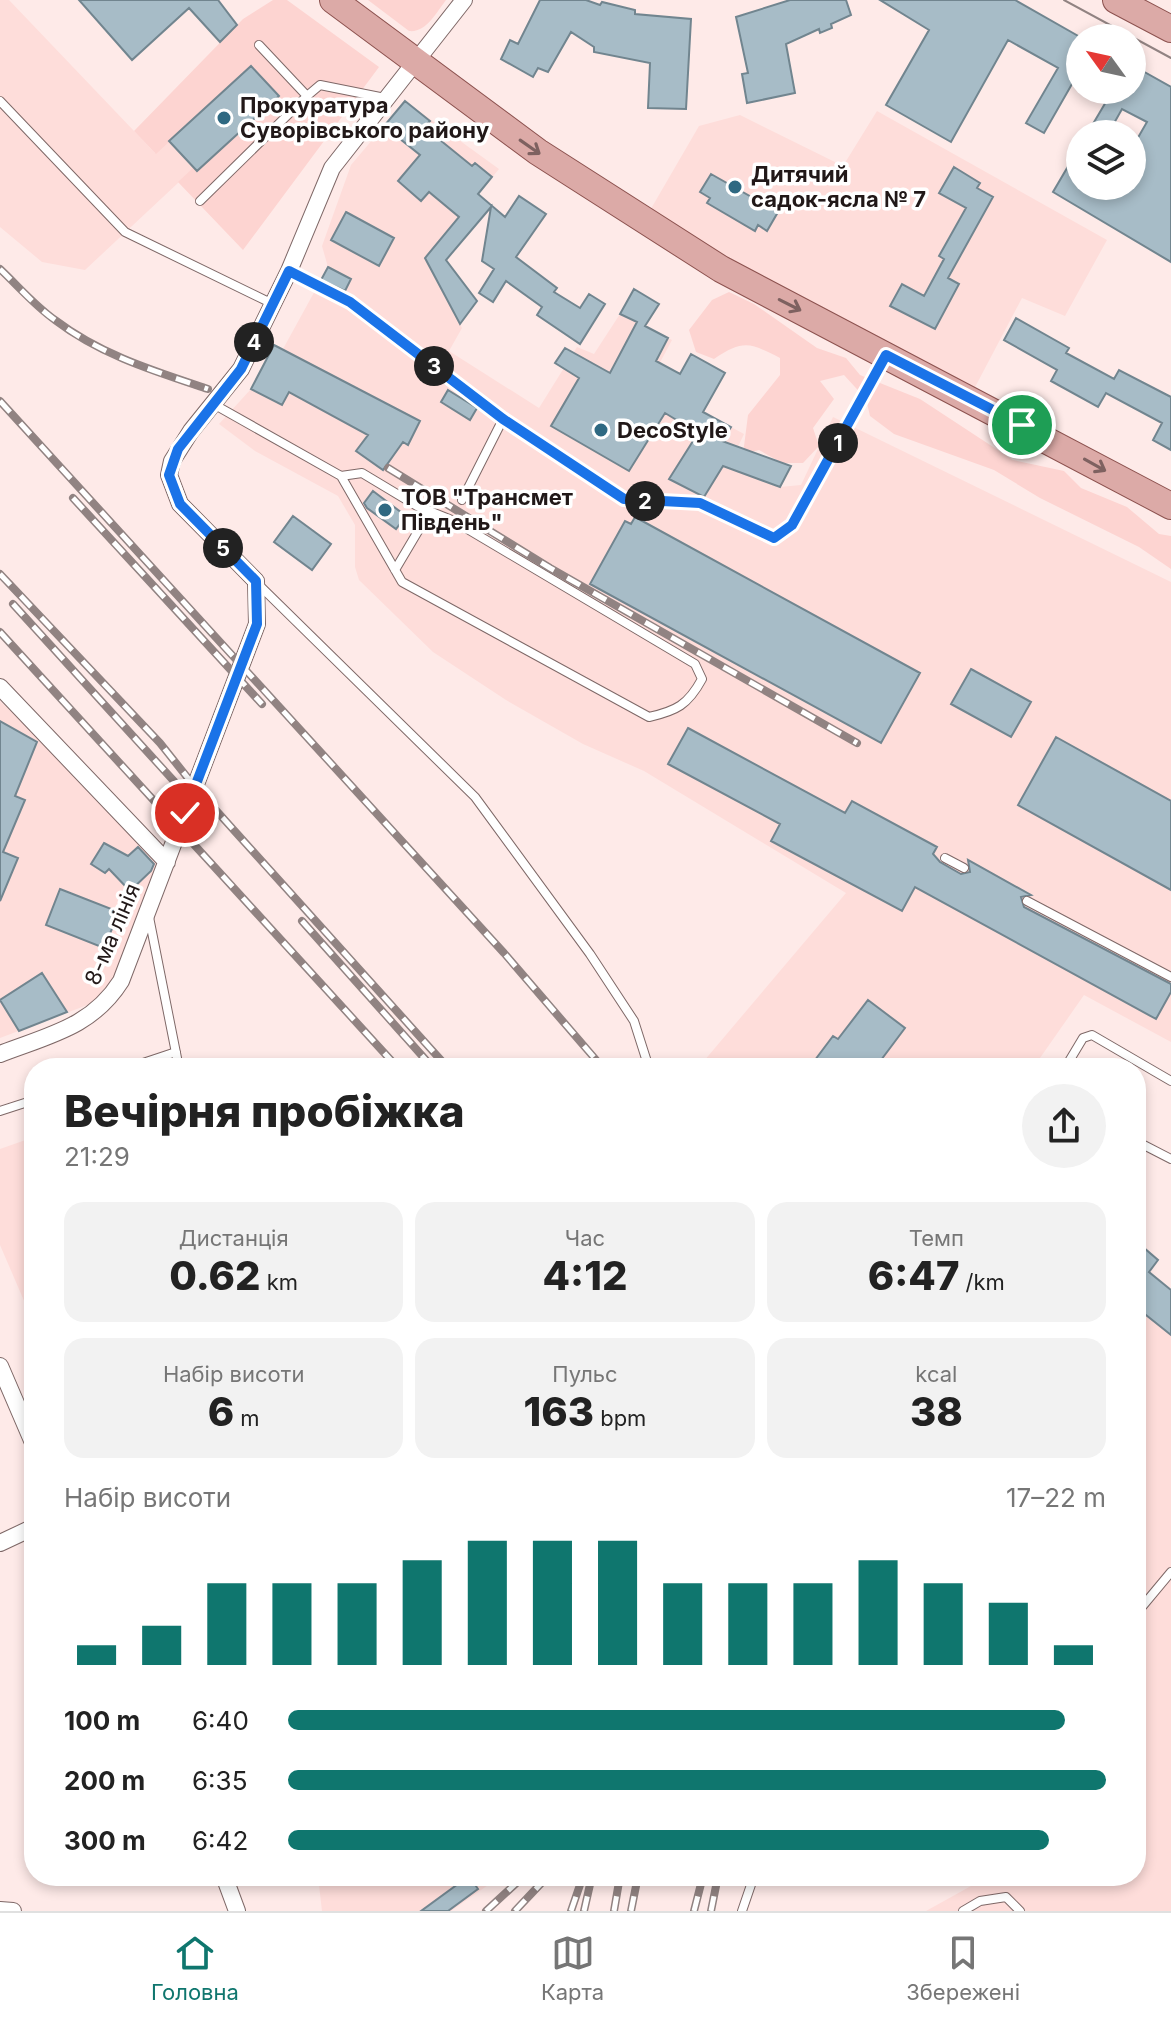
<!DOCTYPE html>
<html lang="uk">
<head>
<meta charset="utf-8">
<style>
	:root { --surface:#fff; --page:#f2f2f2; --text:#222; --muted:#767676; --line:#e0e0e0; --accent:#0f766e }
	body { margin:0; font-family:Inter,sans-serif; background:var(--page); color:var(--text); height:100vh; display:flex; flex-direction:column; font-size:30px; white-space:nowrap }
	* { box-sizing:border-box; margin:0 }
	p { font-size:26px; color:var(--muted) }
	.icon { flex:none; width:44px; height:44px; fill:none; stroke:currentColor; stroke-width:2; stroke-linecap:round; stroke-linejoin:round }
	.map { position:relative; flex:1; overflow:hidden }
	.drawer { position:absolute; left:24px; top:1058px; width:1122px; height:828px; display:flex; flex-direction:column; background:var(--surface); border-radius:32px; box-shadow:0 4px 12px #0003 }
	.drawer>* { flex:none }
	.needle { width:52px; rotate:303deg }
	.tools { position:absolute; left:1066px; top:24px; display:grid; gap:16px }
	.tools a { display:grid; place-items:center; width:80px; height:80px; border-radius:50%; background:var(--surface); box-shadow:0 4px 12px #0003; font-size:40px }
	.pin { position:absolute; display:grid; place-items:center; width:68px; height:68px; color:#fff; margin:-34px; border:4px solid #fff; border-radius:50%; box-shadow:0 2px 8px #0007 }
	.km { position:absolute; width:40px; height:40px; margin:-20px; border-radius:50%; background:#222; color:#fff; font-size:22px; line-height:40px; text-align:center }
	.round { display:grid; place-items:center; flex:none; width:84px; height:84px; border-radius:42px; background:var(--page) }
	.summary { display:flex; align-items:center; justify-content:space-between; height:136px; padding:0 40px }
	h1 { font-size:44px; font-weight:800; line-height:60px }
	.figures { display:grid; grid-template-columns:repeat(3,1fr); gap:12px; height:136px; padding:8px 40px }
	.figures div { display:grid; align-content:center; border-radius:20px; background:var(--page); text-align:center }
	.figures b { font-size:40px; font-weight:800 }
	.figures small { font-size:22px; font-weight:400 }
	.figures p { font-size:22px }
	.chart { height:224px; padding:16px 40px }
	.chart p { display:flex; justify-content:space-between }
	.chart svg { width:100%; height:144px; margin-top:8px; stroke:var(--accent); stroke-width:6 }
	ul { padding:0 40px; list-style:none; font-size:26px }
	li { display:grid; grid-template-columns:128px 96px 1fr; align-items:center; height:60px }
	li i { height:20px; border-radius:10px; background:var(--accent) }
	.tabs { display:flex; justify-content:space-around; align-items:center; height:112px; border-top:2px solid var(--line); background:var(--surface); font-size:22px; color:var(--muted) }
	.tabs a { display:grid; justify-items:center; gap:4px }
	.tabs .active { color:var(--accent) }
	.map>svg:first-child { display:block }
</style>
</head>
<body>
<div class="map">
<svg width="1171" height="1911" viewBox="0 0 1171 1911">
	<rect width="100%" height="100%" fill="#feeae8"/>
	<path fill="#feddda" d="M0,0h9l146,153 14,-12 25,27 -109,102 -43,-8 -42,-35z
		M405,101l94,68 -74,89 37,70 -13,23 90,57 38,-61 17,7 26,-40 52,26 -23,43 95,51 -16,34 52,19 21,-2 32,-68 338,165v460l-87,-47 -51,73h-335l148,-175 -202,-122 -61,-27 -77,-44 -73,-48 -74,-72 -4,-13v-42l-17,-29 -83,-45 -36,-27 32,-35 23,-44 9,4 45,-82 -6,-21 29,-81z
		M877,111l230,129 -42,76 -43,-18 -49,93 -328,-172 54,-93 41,-11 103,51z
		M0,701l42,39 118,122 -54,136 -106,40z
		M34,1137v187l-34,-79v-96z
		M1136,1261l35,29v621h-245l63,-35h147z
		M318,1876h183l-50,35h-129z"/>
	<path fill="#fdd4d1" d="M273,0h14l92,67 -136,183 -65,-68 16,-15 -24,-26 -14,13 -22,-23 109,-112z
		M368,0h78c-10,13 -20,33 -37,31z
		M729,292l25,12 63,44 29,10 14,17 60,24 93,61 51,11 17,17 46,19 32,27 12,2v33l-32,-22 -99,-49 -46,-28 -100,-36 -24,-18 -4,-17 -22,-24 -24,6 14,18 -21,29 6,18 -16,17h-21l-23,-13 -16,4 5,-39 32,-40v-17c-30,-15 -36,-19 -66,1l-18,-7 -7,-22 23,-30z"/>
	<path fill="#a7bcc7" stroke="#71858f" stroke-width="2" d="M79,0h139l19,25 -17,17 -31,-34 -57,52z
		M540,0h46l14,5 2,-3 33,8v4l56,5 -5,90 -38,-1 2,-45 -56,-11v-5l-23,-15 -23,40 -10,-4 -5,9 -32,-18 9,-19 8,4z
		M790,0h56l5,15 -20,9 1,4 -12,5 -1,-4 -33,15 9,49 -48,10 -5,-29 6,-1 -12,-56z
		M880,0h135l65,37v43l-4,-3 -32,56 -18,-10 32,-55 -50,-28 -57,102 -65,-37 43,-75z
		M1132,65l39,22v175l-118,-70 27,-46v40h15l11,6 4,-6h22v-38l15,-26 -25,-13 -14,25h-21l26,-44h19z
		M251,66l28,30 -82,75 -28,-30z
		M405,101l25,20 -6,6 48,39 3,-3 17,14 -14,17 27,23 14,-21 27,18 -30,43 41,31 -3,4 26,16 9,-14 16,10 -25,40 -43,-29 5,-8 -36,-26 -13,21 -14,-9 15,-24 -12,-8 9,-54 -45,53 31,41 -17,23 -35,-66 34,-41 -30,-25 -8,9 -23,-20 22,-26 -36,-29z
		M954,167l26,16 -3,5 16,9 -45,81 11,6 -24,45 -45,-23 12,-22 22,12 20,-37 -5,-3 27,-48 -27,-15z
		M711,174l67,38 -11,19 -9,-6 -3,6 -48,-28 3,-5 -10,-6z
		M346,212l48,26 -15,28 -48,-26z
		M328,267l23,12 -6,12 -24,-11z
		M634,289l25,15 -14,22 23,12 -12,23 24,13 11,-20 34,19 -22,39 28,15 -9,14 69,25 -11,21 -57,-21 -19,31 -35,-18 29,-46 -33,-20 -36,58 -78,-45 28,-48 -24,-15 10,-15 45,25 27,-51 -17,-8z
		M1016,318l53,30 -3,5 48,26 5,-9 52,27v53l-18,-10 9,-17 -56,-30 -8,14 -47,-26 6,-11 -53,-30z
		M274,345l146,76 -12,24 -5,-3 -20,28 -27,-19 12,-16 -79,-43 -7,13 -31,-16z
		M448,390l29,18 -7,12 -29,-18z
		M373,491l33,25 -10,13 -29,-21 -3,-5z
		M293,516l38,28 -19,26 -38,-28z
		M635,517l285,156 -39,70 -291,-159 35,-63 6,3z
		M971,669l60,33 -20,35 -60,-33z
		M0,721l37,21 -22,54 10,4 -22,52 15,6 -18,43z
		M688,728l157,85 7,-12 85,46 -4,7 7,8 21,12 9,-2 -2,-12 63,35 -10,2 3,10 147,77v8l-15,27 -241,-132 -13,24 -131,-70 9,-17 -112,-60z
		M1056,737l115,64v89l-153,-85z
		M104,843l24,13 10,-9 16,17 -3,7 -21,20 -21,-22 -4,4 -14,-9z
		M60,889l59,23 -15,36 -58,-23z
		M42,973l25,39 -48,19 -19,-31z
		M868,1000l37,28 -30,40h-66l24,-32 5,3z
		M1136,1241l22,19 -9,12 22,18v45l-35,-28z
		M469,1876l9,13 -30,22h-27z"/>
	<g fill="none" stroke-linecap="round" stroke-linejoin="round">
		<g stroke="#7e6867" stroke-width="10">
			<path id="service" d="M259,45l48,51 13,-11 65,13
				M0,101l125,131 148,72
				M200,201l107,-105
				M289,271l61,31 153,117 121,80 76,4 74,35 18,-13 92,-166
				M215,405l126,71 61,106 247,135c27,-6 39,-12 53,-38l-7,-15 -241,-143 -37,-15 -55,-33 -21,3
				M462,500l41,-81
				M395,570l35,-59
				M256,582l219,215 115,157 44,67 15,47
				M945,858l19,10
				M1027,901l144,76
				M149,917l30,151
				M128,1068l48,-16
				M1065,1068l18,-30 9,-3 79,46
				M0,1111l34,-11
				M1136,1141l35,18
				M1136,1614l35,-42
				M742,1911l12,-35
				M963,1911l17,-10 26,-4 14,14"/>
		</g>
		<g stroke="#7e6867" stroke-width="18">
			<path id="minor" d="M0,687l167,175
				M0,1054c49,-19 92,-27 121,-73l136,-357 -1,-43 -76,-77 -11,-29 3,-14 19,-30 50,-62 48,-98 43,-103 132,-168
				M0,1366l34,79
				M0,1543l34,-16
				M224,1876l13,35
				M0,1910l13,1"/>
		</g>
		<g stroke="#8c524f" stroke-width="28">
			<path id="primary" d="M333,0l205,152 183,117 450,237
				M1116,0l55,29"/>
		</g>
		<use href="#service" stroke="#fff" stroke-width="8"/>
		<use href="#minor" stroke="#fff" stroke-width="16"/>
		<use href="#primary" stroke="#dcaaa7" stroke-width="26"/>
		<path stroke="#918382" stroke-width="2" d="M1064,0l107,58"/>
		<g stroke="#918382" stroke-width="8">
			<path id="rail" d="M0,269c18,17 35,37 55,51 46,35 99,51 153,69
				M0,401l504,552 99,115
				M388,468l162,100 307,175
				M73,498l189,206
				M0,574l160,169 35,44 253,281
				M13,604l189,208
				M0,632l398,436
				M302,921l131,147
				M486,1911l38,-35
				M515,1911l33,-35
				M571,1911l12,-35
				M584,1911l7,-31
				M614,1911l6,-35
				M631,1911l7,-35
				M694,1911l9,-35
				M711,1911l7,-35"/>
		</g>
		<use href="#rail" stroke="#fff" stroke-width="5" stroke-dasharray="15" stroke-linecap="butt"/>
	</g>
	<defs><path id="oneway-shaft" d="M-6 0H5M1.5-3L5.5 0L1.5 3" fill="none" stroke-width="1.6" stroke-linecap="round" stroke-linejoin="round" transform="scale(2)"/></defs>
	<g stroke="#7e6160">
		<use href="#oneway-shaft" transform="translate(530 147) rotate(35)"/>
		<use href="#oneway-shaft" transform="translate(790 305) rotate(27)"/>
		<use href="#oneway-shaft" transform="translate(1095 465) rotate(29)"/>
	</g>
	<g fill="none" stroke-linecap="round" stroke-linejoin="round">
		<g stroke="#fff" stroke-width="16">
			<path id="route" d="M185,813l72,-189 -1,-43 -76,-77 -11,-29 9,-26 63,-80 48,-98 61,31 153,117 121,80 76,4 74,35 18,-13 94,-170 136,70"/>
		</g>
		<use href="#route" stroke="#1a73e8" stroke-width="10"/>
	</g>
	<g fill="#2f6982" stroke="#fff" stroke-width="3">
		<circle cx="224" cy="118" r="8"/>
		<circle cx="735" cy="187" r="8"/>
		<circle cx="601" cy="430" r="8"/>
		<circle cx="385" cy="510" r="8"/>
	</g>
	<g text-anchor="middle" dominant-baseline="central" stroke-width="7" stroke-linejoin="round" paint-order="stroke">
		<g font-size="22" font-weight="bold" fill="#211818" stroke="#fff" text-anchor="start">
			<text x="240" y="105">Прокуратура<tspan x="240" dy="25">Суворівського району</tspan></text>
			<text x="751" y="174">Дитячий<tspan x="751" dy="25">садок-ясла № 7</tspan></text>
			<text x="617" y="430">DecoStyle</text>
			<text x="401" y="497">ТОВ "Трансмет<tspan x="401" dy="25">Південь"</tspan></text>
		</g>
		<g font-size="22" fill="#211818" stroke="#fff">
			<text transform="translate(112 934) rotate(-67)">8-ма лінія</text>
		</g>
	</g>
</svg>
<div class="tools">
<a><svg class="needle" viewBox="-14 -14 28 28"><path d="M0-13l5 13h-10z" fill="#e53935"/><path d="M0 13l5-13h-10z" fill="#767676"/></svg></a>
<a><svg class="icon" aria-label="layers" viewBox="0 0 24 24"><path d="M12 4l9 5-9 5-9-5zM3 14l9 5 9-5"/></svg></a>
</div>
<div class="pin" style="left:1022px;top:425px;background:#1e9e55"><svg class="icon" aria-label="arrive" viewBox="0 0 24 24"><path d="M6 21V4h12l-3 4 3 4H6"/></svg></div>
<div class="pin" style="left:185px;top:813px;background:#d93025"><svg class="icon" aria-label="check" viewBox="0 0 24 24"><path d="M5 12l5 5 9-10"/></svg></div>
<b class="km" style="left:838px;top:443px">1</b>
<b class="km" style="left:645px;top:501px">2</b>
<b class="km" style="left:434px;top:366px">3</b>
<b class="km" style="left:254px;top:342px">4</b>
<b class="km" style="left:223px;top:548px">5</b>
<section class="drawer">
<div class="summary"><div><h1>Вечірня пробіжка</h1><p>21:29</p></div><a class="round"><svg class="icon" aria-label="share" viewBox="0 0 24 24"><path d="M12 15V3M7 8l5-5 5 5M5 13v7h14v-7"/></svg></a></div>
<div class="figures">
<div><p>Дистанція</p><b>0.62<small> km</small></b></div>
<div><p>Час</p><b>4:12</b></div>
<div><p>Темп</p><b>6:47<small> /km</small></b></div>
</div>
<div class="figures">
<div><p>Набір висоти</p><b>6<small> m</small></b></div>
<div><p>Пульс</p><b>163<small> bpm</small></b></div>
<div><p>kcal</p><b>38</b></div>
</div>
<div class="chart"><p><span>Набір висоти</span>17–22 m</p>
<svg viewBox="0 0 160 44" preserveAspectRatio="none"><path d="M5 44V38M15 44V32M25 44V19M35 44V19M45 44V19M55 44V12M65 44V6M75 44V6M85 44V6M95 44V19M105 44V19M115 44V19M125 44V12M135 44V19M145 44V25M155 44V38"/></svg>
</div>
<ul>
<li><b>100 m</b>6:40<i style="width:95%"></i></li>
<li><b>200 m</b>6:35<i style="width:100%"></i></li>
<li><b>300 m</b>6:42<i style="width:93%"></i></li>
</ul>
</section>
</div>
<nav class="tabs">
<a class="active"><svg class="icon" aria-label="home" viewBox="0 0 24 24"><path d="M3 11l9-7 9 7M6 9v11h12V9"/></svg>Головна</a>
<a><svg class="icon" aria-label="map" viewBox="0 0 24 24"><path d="M3 6l6-2 6 2 6-2v14l-6 2-6-2-6 2zM9 4v14M15 6v14"/></svg>Карта</a>
<a><svg class="icon" aria-label="saved" viewBox="0 0 24 24"><path d="M7 4h10v16l-5-4-5 4z"/></svg>Збережені</a>
</nav>
</body>
</html>
